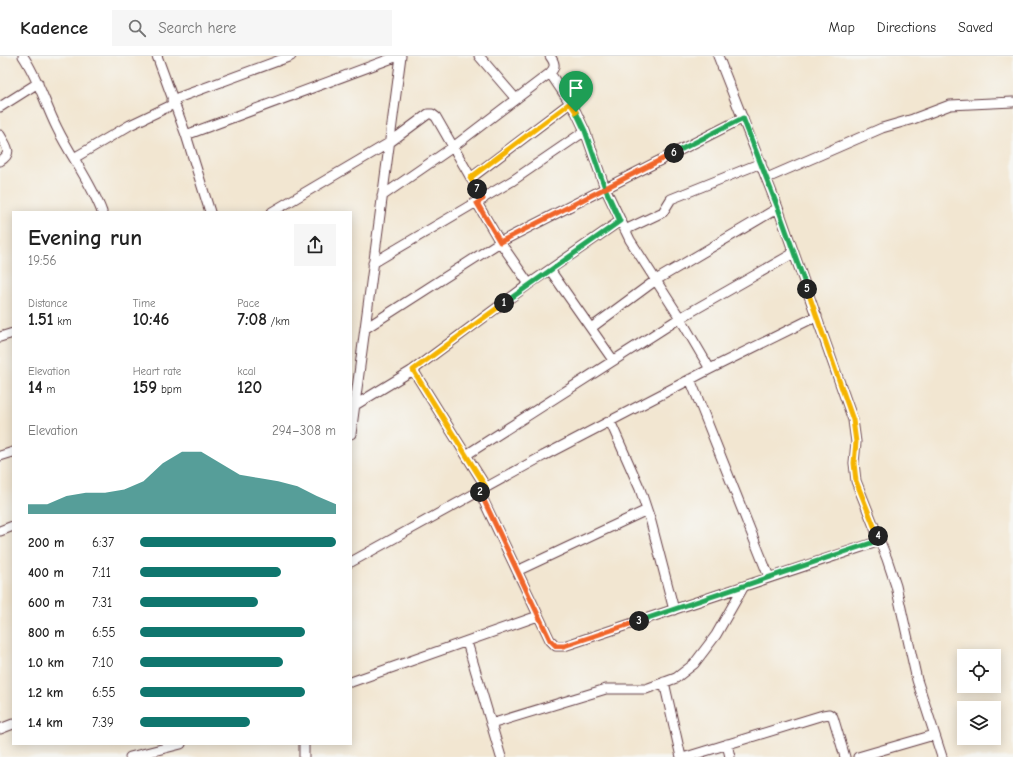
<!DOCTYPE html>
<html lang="en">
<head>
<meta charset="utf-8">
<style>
	:root { --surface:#fff; --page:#f6f6f6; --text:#222; --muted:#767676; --line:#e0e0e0; --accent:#0f766e }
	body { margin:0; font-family:"Comic Neue",sans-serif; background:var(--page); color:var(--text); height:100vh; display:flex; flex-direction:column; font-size:15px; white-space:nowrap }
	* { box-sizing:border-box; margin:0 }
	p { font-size:13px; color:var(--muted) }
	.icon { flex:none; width:22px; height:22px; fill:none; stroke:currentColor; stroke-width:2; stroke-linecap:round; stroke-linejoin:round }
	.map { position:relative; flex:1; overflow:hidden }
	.panel { position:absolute; left:12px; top:155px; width:340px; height:534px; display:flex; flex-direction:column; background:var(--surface); border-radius:0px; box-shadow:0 2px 10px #0003 }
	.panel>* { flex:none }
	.buttons { position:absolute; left:957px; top:593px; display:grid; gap:8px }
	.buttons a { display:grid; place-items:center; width:44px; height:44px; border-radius:0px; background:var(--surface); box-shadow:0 2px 10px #0003; font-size:20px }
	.pin { position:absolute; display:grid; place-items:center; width:34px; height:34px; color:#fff; margin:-41px -17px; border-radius:50% 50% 50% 0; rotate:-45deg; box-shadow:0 0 4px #0007 }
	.pin .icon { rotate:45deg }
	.km { position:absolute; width:20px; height:20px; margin:-10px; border-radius:50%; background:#222; color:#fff; font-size:11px; line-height:20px; text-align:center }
	.round { display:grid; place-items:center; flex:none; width:42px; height:42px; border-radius:0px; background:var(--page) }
	.overview { display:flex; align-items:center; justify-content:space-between; height:68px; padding:0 16px }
	h1 { font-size:22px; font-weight:700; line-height:30px }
	.metrics { display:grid; grid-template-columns:repeat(3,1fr); gap:6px; height:68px; padding:4px 16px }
	.metrics div { display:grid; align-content:center }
	.metrics b { font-size:17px; font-weight:700 }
	.metrics small { font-size:11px; font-weight:400 }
	.metrics p { font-size:11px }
	.chart { height:112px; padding:8px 16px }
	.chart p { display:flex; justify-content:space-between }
	.chart svg { width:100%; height:72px; margin-top:4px; fill:var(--accent); opacity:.7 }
	ul { padding:0 16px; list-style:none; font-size:13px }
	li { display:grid; grid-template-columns:64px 48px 1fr; align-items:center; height:30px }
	li i { height:10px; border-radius:5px; background:var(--accent) }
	header { display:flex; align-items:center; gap:24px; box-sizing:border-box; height:56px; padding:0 20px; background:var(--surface); border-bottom:1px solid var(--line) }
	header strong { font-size:19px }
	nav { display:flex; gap:22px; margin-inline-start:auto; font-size:14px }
	.search { width:280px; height:36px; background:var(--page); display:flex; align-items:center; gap:10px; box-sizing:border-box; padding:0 14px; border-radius:0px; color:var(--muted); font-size:15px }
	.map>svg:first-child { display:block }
</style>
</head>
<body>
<header>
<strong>Kadence</strong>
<div class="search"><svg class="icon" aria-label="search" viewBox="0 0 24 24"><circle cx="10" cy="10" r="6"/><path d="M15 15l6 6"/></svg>Search here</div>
<nav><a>Map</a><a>Directions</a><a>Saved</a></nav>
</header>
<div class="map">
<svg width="1013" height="701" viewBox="0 0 1013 701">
	<rect width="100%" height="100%" fill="#f6f6f2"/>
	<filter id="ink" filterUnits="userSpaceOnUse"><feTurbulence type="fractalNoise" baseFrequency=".025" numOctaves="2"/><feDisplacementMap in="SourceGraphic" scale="8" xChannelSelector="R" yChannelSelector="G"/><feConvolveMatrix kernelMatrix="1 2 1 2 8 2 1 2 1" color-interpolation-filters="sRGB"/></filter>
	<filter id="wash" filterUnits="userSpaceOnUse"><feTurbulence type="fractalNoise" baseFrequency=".012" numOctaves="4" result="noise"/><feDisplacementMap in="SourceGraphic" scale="16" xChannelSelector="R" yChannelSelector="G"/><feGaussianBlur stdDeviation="0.9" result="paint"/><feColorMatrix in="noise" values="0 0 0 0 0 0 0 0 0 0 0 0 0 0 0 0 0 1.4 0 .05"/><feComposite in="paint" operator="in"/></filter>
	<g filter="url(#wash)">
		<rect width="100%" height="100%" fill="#f2e6d1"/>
	</g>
	<g filter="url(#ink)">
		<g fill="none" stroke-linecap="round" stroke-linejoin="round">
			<g stroke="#633d44" stroke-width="11">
				<path id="street" d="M23,0c15,22 22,48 34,72 14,29 34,54 45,84
					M157,0l29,79 24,77
					M479,0l37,43
					M718,0l60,152 75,212 3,22 -2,21 2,18 31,78 9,27 21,94 25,77
					M550,17l26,39 9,19 20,57 25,52 50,78 30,51
					M172,44l119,-44
					M0,51l38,-24
					M0,79c6,11 14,18 0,26
					M186,79l212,-79
					M74,102l56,-33 44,-21
					M471,122l99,-75
					M767,122l115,-50 31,-9 37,-14 63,-3
					M382,140l71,-49 97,-74c6,-6 5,-10 0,-17
					M477,147l23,39 29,42
					M272,156l117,-69 39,-29h4l4,3 47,82
					M625,174l38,-18 8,-13 90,-36
					M373,207l139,-82 73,-50
					M550,214l63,90
					M366,272l134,-86 243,-124
					M591,272l65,-48 122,-72
					M0,281l13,-4
					M413,314l73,117
					M690,323l79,198
					M352,351l61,-37 116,-86 91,-63
					M610,365l30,68 11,33 23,88
					M351,378l50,-378
					M466,399l214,-137 114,-65
					M0,400l13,-4
					M479,435l71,149 6,6h8l316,-105
					M0,475l13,-5
					M351,506l192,-106 167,-87 107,-53
					M517,515l130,-61
					M467,586l34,115
					M351,626l187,-66
					M664,626l17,75
					M491,668l115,-35h40l30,-11 18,-14 22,-29 28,-49
					M0,673l13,-5
					M304,688v13
					M727,688l3,13
					M130,701l51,-13
					M686,701l137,-42 6,-1 4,3 12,40
					M858,701l76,-22"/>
			</g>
			<use href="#street" stroke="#fff" stroke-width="9"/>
		</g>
	</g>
	<g fill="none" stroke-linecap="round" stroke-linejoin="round" filter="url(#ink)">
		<g stroke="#fff" stroke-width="8">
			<path id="split-1" d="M504,247l116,-82 -15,-33 -20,-57 -9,-19"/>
		</g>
		<g stroke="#fff" stroke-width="8">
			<path id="split-2" d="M480,436l6,-5 -73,-117 91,-67"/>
		</g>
		<g stroke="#fff" stroke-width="8">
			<path id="split-3" d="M480,436l70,148 6,6h8l75,-25"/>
		</g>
		<g stroke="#fff" stroke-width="8">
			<path id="split-4" d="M639,565l241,-81 -2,-4"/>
		</g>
		<g stroke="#fff" stroke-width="8">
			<path id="split-5" d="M807,233l46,131 3,22 -2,21 2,18 22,55"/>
		</g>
		<g stroke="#fff" stroke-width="8">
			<path id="split-6" d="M674,97l69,-35 35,90 29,81"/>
		</g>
		<g stroke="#fff" stroke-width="8">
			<path id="split-7" d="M477,133l6,10 -6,4 23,39 174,-89"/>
		</g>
		<g stroke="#fff" stroke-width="8">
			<path id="split-8" d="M477,133l-7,-11 100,-75 6,9"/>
		</g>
		<use href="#split-1" stroke="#22a559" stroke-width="5"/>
		<use href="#split-2" stroke="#f5b400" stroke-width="5"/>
		<use href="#split-3" stroke="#f0652b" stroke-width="5"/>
		<use href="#split-4" stroke="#22a559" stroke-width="5"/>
		<use href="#split-5" stroke="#f5b400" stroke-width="5"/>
		<use href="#split-6" stroke="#22a559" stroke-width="5"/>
		<use href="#split-7" stroke="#f0652b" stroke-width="5"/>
		<use href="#split-8" stroke="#f5b400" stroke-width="5"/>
	</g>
</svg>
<div class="buttons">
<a><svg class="icon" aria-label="locate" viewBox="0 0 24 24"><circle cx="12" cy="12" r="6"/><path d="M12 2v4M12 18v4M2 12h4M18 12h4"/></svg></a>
<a><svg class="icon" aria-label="layers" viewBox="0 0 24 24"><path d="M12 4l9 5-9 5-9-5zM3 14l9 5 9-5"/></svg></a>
</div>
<div class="pin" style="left:576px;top:56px;background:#1e9e55"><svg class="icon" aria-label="arrive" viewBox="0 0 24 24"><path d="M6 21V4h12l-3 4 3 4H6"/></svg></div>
<b class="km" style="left:504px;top:247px">1</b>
<b class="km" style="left:480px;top:436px">2</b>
<b class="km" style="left:639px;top:565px">3</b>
<b class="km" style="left:878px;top:480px">4</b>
<b class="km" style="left:807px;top:233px">5</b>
<b class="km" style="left:674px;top:97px">6</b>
<b class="km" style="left:477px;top:133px">7</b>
<section class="panel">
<div class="overview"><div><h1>Evening run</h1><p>19:56</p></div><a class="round"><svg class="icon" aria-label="share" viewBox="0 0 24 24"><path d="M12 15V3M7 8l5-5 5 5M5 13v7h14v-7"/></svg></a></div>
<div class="metrics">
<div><p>Distance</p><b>1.51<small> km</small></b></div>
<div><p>Time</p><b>10:46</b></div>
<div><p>Pace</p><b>7:08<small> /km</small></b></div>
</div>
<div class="metrics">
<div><p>Elevation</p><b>14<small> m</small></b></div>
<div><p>Heart rate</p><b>159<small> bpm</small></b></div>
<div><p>kcal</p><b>120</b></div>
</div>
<div class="chart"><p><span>Elevation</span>294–308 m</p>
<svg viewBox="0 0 160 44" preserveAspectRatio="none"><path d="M0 44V38L10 38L20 33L30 31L40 31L50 29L60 24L70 13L80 6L90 6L100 13L110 20L120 22L130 24L140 27L150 33L160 38V44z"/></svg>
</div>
<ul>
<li><b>200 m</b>6:37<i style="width:100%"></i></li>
<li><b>400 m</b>7:11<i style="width:72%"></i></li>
<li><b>600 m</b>7:31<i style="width:60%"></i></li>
<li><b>800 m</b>6:55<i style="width:84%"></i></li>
<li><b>1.0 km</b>7:10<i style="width:73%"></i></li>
<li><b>1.2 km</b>6:55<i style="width:84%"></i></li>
<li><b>1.4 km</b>7:39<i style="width:56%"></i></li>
</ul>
</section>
</div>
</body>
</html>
